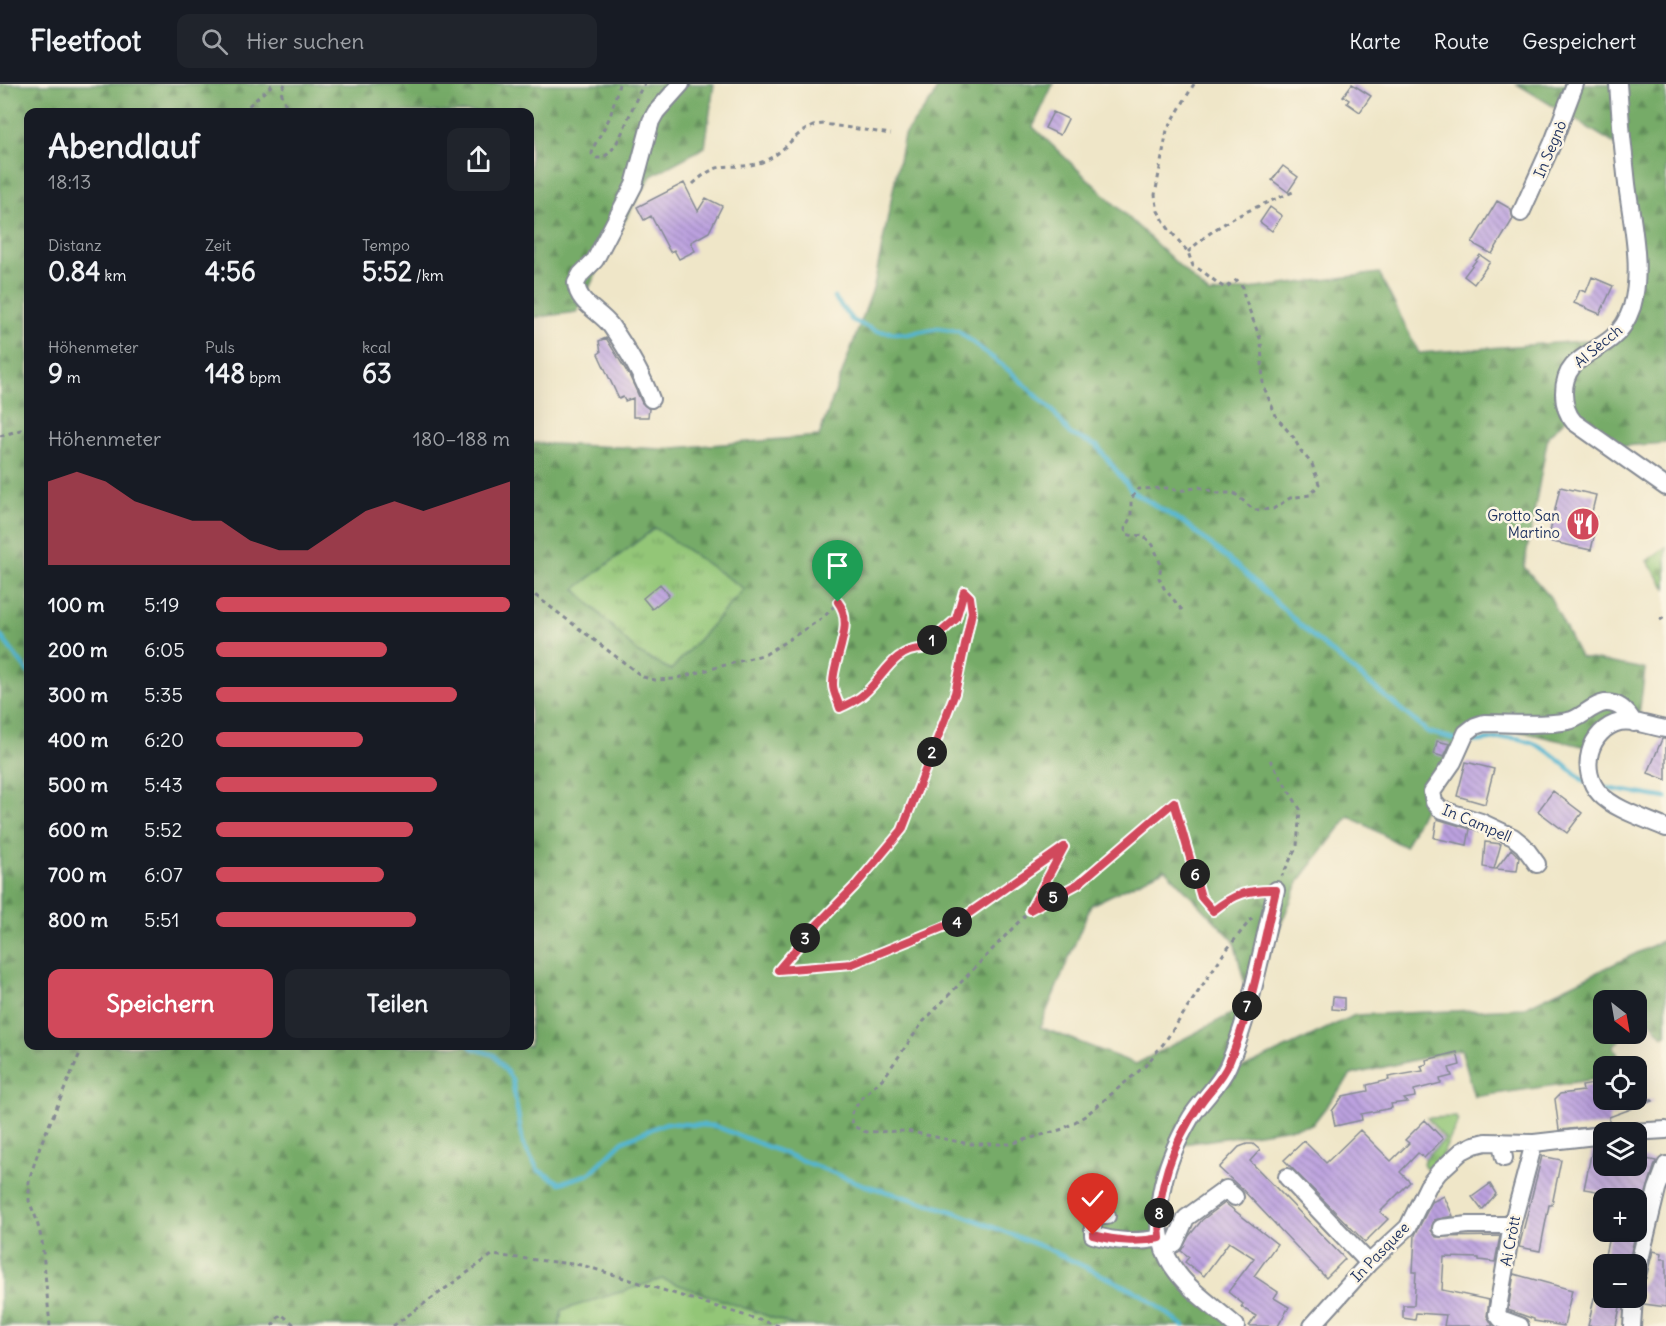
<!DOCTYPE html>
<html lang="de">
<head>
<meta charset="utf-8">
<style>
	:root { --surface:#171b24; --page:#20242c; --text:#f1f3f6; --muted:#9ea1a6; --line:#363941; --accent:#d1495b }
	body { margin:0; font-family:Delius,sans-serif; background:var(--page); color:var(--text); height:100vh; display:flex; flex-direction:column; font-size:22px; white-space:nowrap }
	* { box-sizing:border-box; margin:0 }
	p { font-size:20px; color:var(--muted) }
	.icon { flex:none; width:33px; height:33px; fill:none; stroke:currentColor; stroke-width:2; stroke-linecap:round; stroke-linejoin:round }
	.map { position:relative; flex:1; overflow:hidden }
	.side { position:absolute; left:24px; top:24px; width:510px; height:942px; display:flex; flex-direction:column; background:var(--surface); border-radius:12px; box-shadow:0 6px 24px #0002 }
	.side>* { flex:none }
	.needle { width:39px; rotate:149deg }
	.fabs { position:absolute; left:1593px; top:906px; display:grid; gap:12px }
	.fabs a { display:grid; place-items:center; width:54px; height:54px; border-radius:12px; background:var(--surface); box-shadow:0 6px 24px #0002; font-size:30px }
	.pin { position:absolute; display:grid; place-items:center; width:51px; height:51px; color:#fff; margin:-62px -26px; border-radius:50% 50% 50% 0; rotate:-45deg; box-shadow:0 0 6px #0007 }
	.pin .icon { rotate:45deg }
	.km { position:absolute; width:30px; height:30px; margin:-15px; border-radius:50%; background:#222; color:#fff; font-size:16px; line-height:30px; text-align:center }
	.round { display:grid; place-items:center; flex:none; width:63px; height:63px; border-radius:12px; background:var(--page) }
	.head { display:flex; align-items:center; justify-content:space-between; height:102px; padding:0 24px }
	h1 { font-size:33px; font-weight:700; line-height:45px }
	.metrics { display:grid; grid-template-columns:repeat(3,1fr); gap:9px; height:102px; padding:6px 24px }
	.metrics div { display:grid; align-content:center }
	.metrics b { font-size:26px; font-weight:700 }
	.metrics small { font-size:16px; font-weight:400 }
	.metrics p { font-size:16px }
	.chart { height:168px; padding:12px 24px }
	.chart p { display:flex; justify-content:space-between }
	.chart svg { width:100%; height:108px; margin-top:6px; fill:var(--accent); opacity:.7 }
	.primary-button { display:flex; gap:12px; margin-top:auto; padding:12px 24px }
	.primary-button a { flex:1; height:69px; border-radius:12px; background:var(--accent); color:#fff; font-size:24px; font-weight:700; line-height:69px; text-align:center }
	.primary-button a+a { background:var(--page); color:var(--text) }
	ul { padding:0 24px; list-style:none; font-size:20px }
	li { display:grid; grid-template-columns:96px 72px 1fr; align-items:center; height:45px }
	li i { height:15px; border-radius:8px; background:var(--accent) }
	header { display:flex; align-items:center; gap:36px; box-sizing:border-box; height:84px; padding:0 30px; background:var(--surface); border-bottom:2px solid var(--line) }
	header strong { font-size:28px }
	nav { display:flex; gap:33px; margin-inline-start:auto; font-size:21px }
	.search { width:420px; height:54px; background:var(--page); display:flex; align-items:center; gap:15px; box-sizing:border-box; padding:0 21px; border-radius:12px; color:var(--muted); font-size:22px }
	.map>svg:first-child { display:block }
</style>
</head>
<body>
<header>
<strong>Fleetfoot</strong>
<div class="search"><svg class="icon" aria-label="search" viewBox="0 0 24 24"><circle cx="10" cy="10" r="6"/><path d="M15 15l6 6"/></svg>Hier suchen</div>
<nav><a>Karte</a><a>Route</a><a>Gespeichert</a></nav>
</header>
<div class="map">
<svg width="1666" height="1242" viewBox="0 0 1666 1242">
	<defs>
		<pattern id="grass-tufts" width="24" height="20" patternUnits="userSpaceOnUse" patternTransform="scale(1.5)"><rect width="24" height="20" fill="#93c677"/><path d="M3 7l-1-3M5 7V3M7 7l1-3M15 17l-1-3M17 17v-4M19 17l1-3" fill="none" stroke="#77a165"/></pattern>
		<pattern id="forest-firs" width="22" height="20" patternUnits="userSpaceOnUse" patternTransform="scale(1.5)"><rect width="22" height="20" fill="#76ab68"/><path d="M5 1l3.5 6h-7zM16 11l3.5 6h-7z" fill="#608c59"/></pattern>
		<pattern id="cemetery-stones" width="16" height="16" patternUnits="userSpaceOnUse" patternTransform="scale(1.5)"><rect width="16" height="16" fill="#93c677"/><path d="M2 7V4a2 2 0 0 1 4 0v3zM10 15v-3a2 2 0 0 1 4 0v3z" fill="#77a165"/></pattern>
		<pattern id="building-back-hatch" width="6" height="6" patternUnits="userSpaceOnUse" patternTransform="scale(1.5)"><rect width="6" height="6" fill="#bca1df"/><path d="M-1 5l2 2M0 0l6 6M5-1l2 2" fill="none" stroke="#9884b8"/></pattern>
	</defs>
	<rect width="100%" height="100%" fill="#fcf5e5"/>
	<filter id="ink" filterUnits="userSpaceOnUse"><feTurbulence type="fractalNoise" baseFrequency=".0167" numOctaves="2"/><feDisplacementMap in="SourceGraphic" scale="12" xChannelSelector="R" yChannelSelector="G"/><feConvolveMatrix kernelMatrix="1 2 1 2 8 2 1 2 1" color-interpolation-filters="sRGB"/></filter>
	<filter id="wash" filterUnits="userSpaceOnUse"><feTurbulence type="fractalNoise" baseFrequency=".008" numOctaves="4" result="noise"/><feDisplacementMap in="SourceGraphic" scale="24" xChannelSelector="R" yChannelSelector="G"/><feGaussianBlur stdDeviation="1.35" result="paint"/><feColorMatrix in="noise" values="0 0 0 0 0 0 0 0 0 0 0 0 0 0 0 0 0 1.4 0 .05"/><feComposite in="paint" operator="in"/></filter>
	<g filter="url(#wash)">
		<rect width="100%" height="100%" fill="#efe6c8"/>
		<path fill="url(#grass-tufts)" stroke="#577a6a" stroke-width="1.5" d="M655,444l89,61 -73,81 -34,-18 -62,-63z
			M1456,1033l3,3 -18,37 -11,12 -5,-2 -2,-4 2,-4 20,-20 -18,-21z
			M662,1195l134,47h-237l3,-16z"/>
		<path fill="url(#forest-firs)" stroke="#486d63" stroke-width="1.5" fill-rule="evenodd" d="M0,0h714l-9,63 -54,29 -38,64 -36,72 -47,6v-206h-502v934h502v-603l132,6 157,-13 55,-150 30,-151 28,-36 7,-15h114l-20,43 176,167 170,-21 40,80 192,-14 20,-31 -8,-159 -106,-65h149v359l-58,4 -39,-31 -21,20 -24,131 26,30 30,60 65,12 -7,54 -12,-2 -35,27 -107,-25 -49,63 -30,61 -56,-31 -50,65 -50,120 -15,-60 -69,-72 -74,36 -51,122 96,37 120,-63 -34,77 133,-63 168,-7 143,-69v95l-3,2 -17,-20 -9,8 -1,-24h-32v34h23l-14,12 11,20h-20l-1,12 -128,19 -14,-48 -110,26 -39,50 -135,20 -7,16 -6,89 72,76h-440l-134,-47 -100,31 -3,16h-559zM655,444l89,61 -73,81 -34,-18 -62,-63z"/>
		<path fill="url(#cemetery-stones)" stroke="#577a6a" stroke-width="1.5" d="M1666,463v41l-19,-27z"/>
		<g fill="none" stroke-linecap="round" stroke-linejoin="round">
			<path stroke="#52b5d0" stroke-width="4.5" d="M834,213l18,23 24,11 31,3 31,-6 20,3 54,42 40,37 18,24 27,12 36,46 53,32 58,48 66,62 118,98 30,8
				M0,551l28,37
				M1466,657c17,3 32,-5 48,-3 28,2 50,27 71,44
				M1605,704l61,10
				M470,962l2,2 22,7 18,24 11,65 15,26 22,13 29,-9 34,-33 43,-18 49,3 149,59 91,27 93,37 93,45 43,32"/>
		</g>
		<g id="blocks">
			<path fill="url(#building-back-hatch)" d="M1352,0l19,12 -11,16 -13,-9 2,-3 -6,-4z
				M1053,28l15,7 -8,16 -15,-7z
				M1283,82l15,11 -10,15 -16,-12z
				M684,99l14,28 8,-13 16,8 -13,26 -18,10 4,9 -16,8 -5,-9 -4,2 -19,-36 -7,4 -7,-13z
				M1497,117l14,8 2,10 -21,35 -20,-11z
				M1270,123l12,9 -10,15 -12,-9z
				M1480,171l10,7 -16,22 -10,-8z
				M1592,193l21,9 -13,28 -26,-11 6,-13 6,2z
				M606,254l23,37 13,28 7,6 -1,8h-15v-19l-8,3 -2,-4 -4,2 -21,-45 3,-2 -2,-11z
				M1560,403l36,8 -5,21 5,1 -2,11h2l-5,22 -43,-9z
				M660,500l9,11 -17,14 -9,-11z
				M1662,655h4v41l-18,-7z
				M1437,657l13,3 -6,13 -10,-3z
				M1466,678l28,7 -9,35 -28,-8z
				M1553,707l29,22 -15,20 -29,-22z
				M1437,735l33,10 -3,16 -33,-7z
				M1485,758l16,2 -7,25 -11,-2z
				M1511,765l8,8 -2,14 -21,-2z
				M1333,913l11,1v12l-12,-1z
				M1457,968l3,13 -11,3 3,8 -12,3 1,4 -27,7 1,7 -11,2 3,3 -16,2 1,4 -31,6 1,6 -27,6 -3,-15 11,-15 25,-5 -1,-6 22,-5 -1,-3 35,-6 -2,-5 6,-2 -1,-4z
				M1599,999l3,17h50l1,1 -44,16v8l-50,5 -4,-31 5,-5 23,-3 -1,-5z
				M1425,1036l18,19 -19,19 -6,-5 -18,19 10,10 -30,30 8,7 -23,23 -81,-82 20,-19 22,22 34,-33 31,31 18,-18 -4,-3z
				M1247,1060h6l7,6 -10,11 95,98 -19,19 -84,-89 -23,-21 20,-21z
				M1592,1066l12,3v13h32v-9l20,4 -12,38 -60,-10z
				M1542,1072l19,4 -9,45h-3l-9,46 -21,-4z
				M1490,1100l6,10 -14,16 -10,-13z
				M1444,1112l9,20 -19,4 -3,10 5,7 64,-1 -5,26 -16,-2v-2l-35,-1 -2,33 47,10 -2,16 6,10h-49l2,-11 -30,-2 -1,7 -12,-2v-13h11l2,-33h-3l2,-37 17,-33z
				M1225,1119l52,41 -23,32 24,16 -4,6 15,9 -11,19h-29l7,-10 -15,-9 2,-3 -15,-12 26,-34 -25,-16 -25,34 -19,-14 4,-5 -8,-6 8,-15 13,-16z
				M1610,1148h26l-8,32h-25z
				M1653,1167l9,2 -1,6h5v48l-22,-3v-10l-5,-5 7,-11z
				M1514,1190l58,16 -8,36 -30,-5v-2l-26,-9z
				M1594,1214h28l-6,28h-28z"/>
		</g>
	</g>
	<g filter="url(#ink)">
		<use href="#blocks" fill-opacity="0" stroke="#858a93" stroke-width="1.5"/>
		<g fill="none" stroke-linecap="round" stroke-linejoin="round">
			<g stroke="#858a93" stroke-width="20">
				<path id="minor" d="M1618,0c2,34 5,67 9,100 5,40 16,84 5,123 -4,12 -10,23 -20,31 -22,18 -48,21 -48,55 0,12 3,21 10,29l92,65
					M1521,129l32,-71 22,-58
					M651,315c-10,-27 -24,-50 -40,-73 -11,-15 -33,-22 -35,-43l5,-9 14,-14 39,-75 17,-64 5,-9 25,-28
					M1666,645c-14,-2 -32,-10 -46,-7 -31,7 -42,49 -20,72 14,15 46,25 66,34
					M1537,780l-14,-19 -10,-8 -32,-15 -41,-13 -6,-7 -2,-10 21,-30 13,-29 9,-7 9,-3c25,0 60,3 84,-2 13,-2 23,-16 37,-18 14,-1 23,9 29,20
					M1632,1048l34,-2
					M1501,1058l3,16
					M1287,1093l82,86
					M1107,1132h-14v19c24,7 43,8 67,3
					M1441,1144l27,-3h44
					M1164,1166l11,-7 11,-25 40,-29 9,8
					M1636,1192l21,-87 9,-24
					M1236,1242c-19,-17 -46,-35 -60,-55 -34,-45 -11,-110 15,-154 11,-18 29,-32 37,-51 23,-52 34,-120 48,-176
					M1312,1242l57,-63 39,-36 20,-41 11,-14 23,-21 12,-6 12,-3 48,1 70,-8
					M1520,1242l-19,-7 -4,-5 15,-89 22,-82
					M1632,1242l2,-28"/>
			</g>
			<path stroke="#858a93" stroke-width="3" stroke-dasharray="4.5 4.5" stroke-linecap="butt" d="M285,0l-4,7 7,21
				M619,0l-9,33 -17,31 -1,6 5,4c23,2 35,-61 48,-74
				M242,28l31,-28
				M693,100c31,-29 38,-11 69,-22 27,-10 33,-36 62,-38l67,10
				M1188,168c31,-31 65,-44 105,-60
				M0,352l21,-6h7
				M530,504l6,8 107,81 12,3 19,-1 92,-25 58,-37 14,-15c18,23 -6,58 -5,83 0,7 5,16 7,23 8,-4 18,-8 24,-14 20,-17 29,-45 58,-45l34,-30 8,-28 6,6 2,15 -17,81 -53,137 -47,56 -43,44 -34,40 74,-6 106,-43 106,-74 -34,63 -107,112 -38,54 -25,24 -8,13v8l3,6 11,5 41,-1 62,13h41l53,-15 22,-13 60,-50 19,-23 60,-90 28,-35
				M1182,526l-18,-22 -5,-10 2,-13 -8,-20 -10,-10 -9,1 -8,-2 -1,-5 6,-13v-17l7,-10 29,-1 12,3 20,-4 19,6h16l20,17 19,-1 17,-11 20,-3 9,-11 -7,-20 -12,-14 -6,-12 -17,-20 -14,-33 -2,-44 -17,-45 -1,-9 -6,-7 -12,8c-12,-7 -19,-16 -32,-22l-5,-14 -20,-24 -10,-17 -3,-16 12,-65 27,-46
				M1660,536l6,-4
				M1270,676l30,49 -3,37 -15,30
				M1031,825l47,-25 96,-82 27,95 12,14c14,-11 30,-22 49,-21
				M50,1242l-8,-85 -6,-23 -7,-17v-21l11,-34 43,-100
				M272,1242l9,-12 15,12
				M393,1242l99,-71 90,10 197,61"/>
			<use href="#minor" stroke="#fff" stroke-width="16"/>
		</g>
	</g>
	<g fill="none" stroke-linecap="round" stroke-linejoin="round" filter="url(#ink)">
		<g stroke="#fff" stroke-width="12">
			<path id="route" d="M838,518c18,23 -6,58 -5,83 0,7 5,16 7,23 8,-4 18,-8 24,-14 20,-17 29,-45 58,-45l34,-30 8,-28 6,6 2,15 -17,81 -53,137 -47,56 -43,44 -34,40 74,-6 106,-43 106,-74 -34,63 48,-26 96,-82 27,95 12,14c21,-17 36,-22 63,-21 -14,58 -24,119 -47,173 -7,17 -20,27 -29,41 -27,38 -45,88 -40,134 -24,5 -43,3 -67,-3"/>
		</g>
		<use href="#route" stroke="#d1495b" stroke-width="8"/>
	</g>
	<defs>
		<g id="restaurant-disc" transform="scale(1.725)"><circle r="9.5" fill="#d1495b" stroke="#fcf5e5"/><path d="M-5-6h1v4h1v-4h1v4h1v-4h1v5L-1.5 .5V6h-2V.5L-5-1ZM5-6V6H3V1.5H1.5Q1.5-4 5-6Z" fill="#fff"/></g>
	</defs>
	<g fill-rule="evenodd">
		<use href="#restaurant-disc" x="1583" y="440"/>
	</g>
	<g text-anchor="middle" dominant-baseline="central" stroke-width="5" stroke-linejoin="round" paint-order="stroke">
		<g font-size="15" fill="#1b2f5e" stroke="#fcf5e5">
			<text transform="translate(1550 65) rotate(-67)">In Segnò</text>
			<text transform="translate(1598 262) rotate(-40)">Al Sècch</text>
			<text transform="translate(1477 739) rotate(23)">In Campell</text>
			<text transform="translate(1510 1157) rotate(-79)">Ai Cròtt</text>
			<text transform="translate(1380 1168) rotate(-46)">In Pasquee</text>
		</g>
		<g font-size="15" fill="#1b2f5e" stroke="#fcf5e5" text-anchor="end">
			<text x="1560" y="431">Grotto San<tspan x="1560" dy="17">Martino</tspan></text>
		</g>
	</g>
</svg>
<div class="fabs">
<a><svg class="needle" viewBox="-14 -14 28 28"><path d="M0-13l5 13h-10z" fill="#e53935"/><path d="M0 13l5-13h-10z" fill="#9ea1a6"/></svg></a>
<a><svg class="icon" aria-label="locate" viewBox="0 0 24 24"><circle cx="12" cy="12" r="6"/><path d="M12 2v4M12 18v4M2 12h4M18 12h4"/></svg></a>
<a><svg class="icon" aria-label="layers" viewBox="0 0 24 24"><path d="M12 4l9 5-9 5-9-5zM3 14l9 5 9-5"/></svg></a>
<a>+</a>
<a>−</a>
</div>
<div class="pin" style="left:838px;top:518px;background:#1e9e55"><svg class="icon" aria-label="arrive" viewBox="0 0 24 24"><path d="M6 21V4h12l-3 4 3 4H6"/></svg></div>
<div class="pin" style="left:1093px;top:1151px;background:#d93025"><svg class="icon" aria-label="check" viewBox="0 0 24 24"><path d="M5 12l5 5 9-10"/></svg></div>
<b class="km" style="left:932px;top:556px">1</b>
<b class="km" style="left:932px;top:668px">2</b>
<b class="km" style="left:805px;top:854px">3</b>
<b class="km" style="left:957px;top:838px">4</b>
<b class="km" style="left:1053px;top:813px">5</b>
<b class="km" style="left:1195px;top:790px">6</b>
<b class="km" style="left:1247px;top:922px">7</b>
<b class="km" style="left:1159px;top:1129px">8</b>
<section class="side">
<div class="head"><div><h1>Abendlauf</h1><p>18:13</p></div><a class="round"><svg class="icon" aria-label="share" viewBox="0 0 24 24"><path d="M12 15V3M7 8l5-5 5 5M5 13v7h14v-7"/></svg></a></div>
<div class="metrics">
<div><p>Distanz</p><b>0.84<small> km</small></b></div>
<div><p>Zeit</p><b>4:56</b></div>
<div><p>Tempo</p><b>5:52<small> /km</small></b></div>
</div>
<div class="metrics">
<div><p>Höhenmeter</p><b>9<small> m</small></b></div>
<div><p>Puls</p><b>148<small> bpm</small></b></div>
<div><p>kcal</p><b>63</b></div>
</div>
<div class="chart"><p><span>Höhenmeter</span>180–188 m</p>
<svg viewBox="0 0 160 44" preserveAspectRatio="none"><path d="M0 44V10L10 6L20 10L30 18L40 22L50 26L60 26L70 34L80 38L90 38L100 30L110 22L120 18L130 22L140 18L150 14L160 10V44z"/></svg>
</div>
<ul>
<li><b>100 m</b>5:19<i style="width:100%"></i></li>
<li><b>200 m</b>6:05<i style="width:58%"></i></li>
<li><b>300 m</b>5:35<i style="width:82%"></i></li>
<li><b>400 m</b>6:20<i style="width:50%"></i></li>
<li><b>500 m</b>5:43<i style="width:75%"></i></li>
<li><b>600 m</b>5:52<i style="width:67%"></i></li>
<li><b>700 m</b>6:07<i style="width:57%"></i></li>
<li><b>800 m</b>5:51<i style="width:68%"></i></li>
</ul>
<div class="primary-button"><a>Speichern</a><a>Teilen</a></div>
</section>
</div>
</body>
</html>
